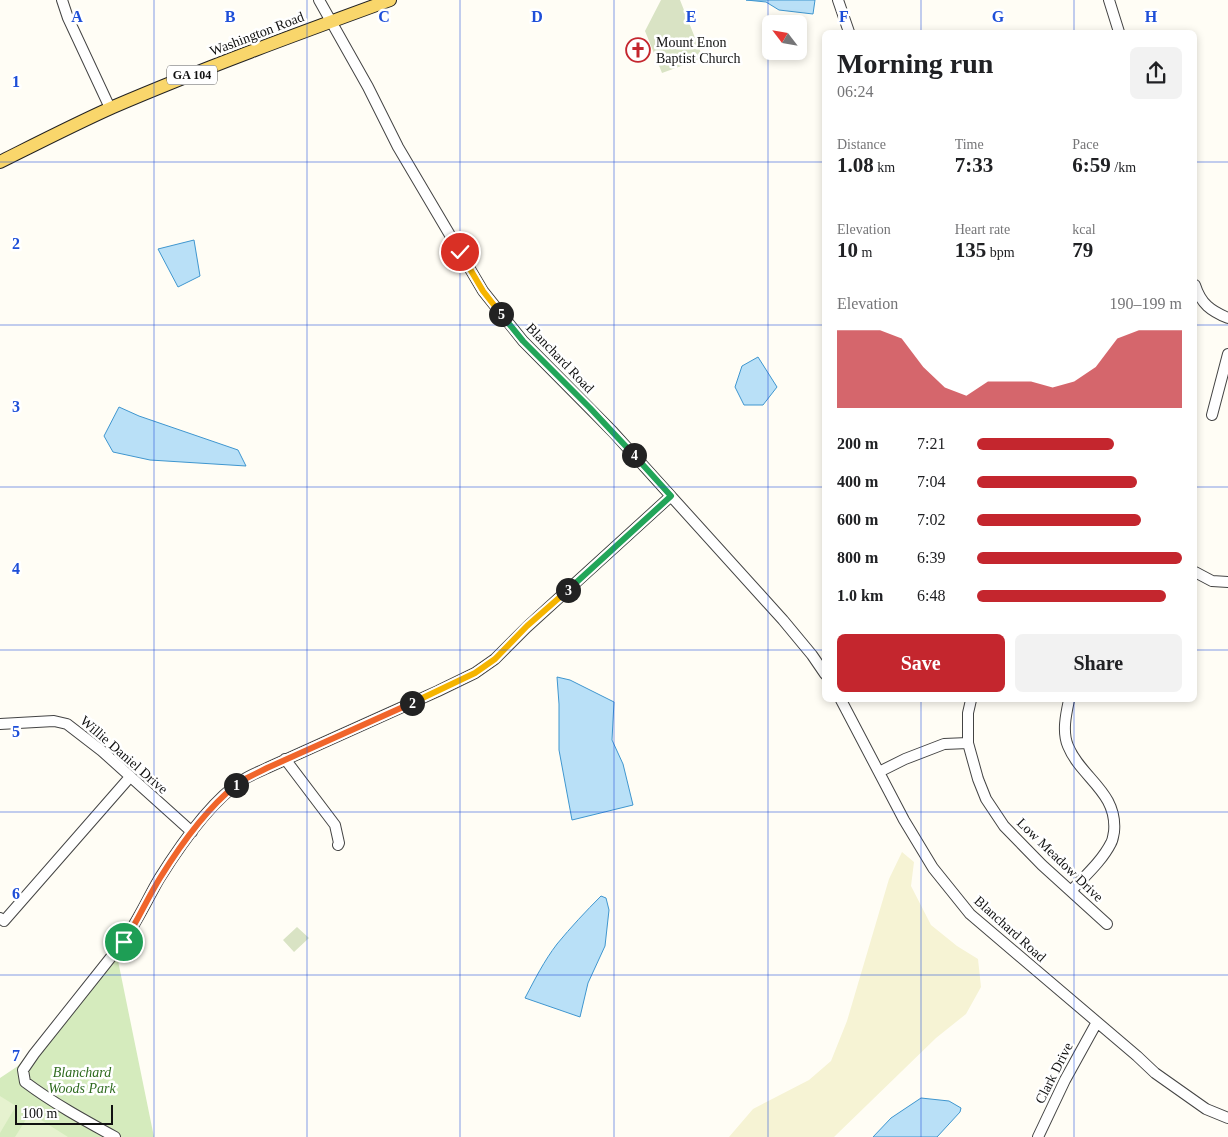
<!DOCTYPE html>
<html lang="en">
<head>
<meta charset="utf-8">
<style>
	:root { --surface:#fff; --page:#f2f2f2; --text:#202124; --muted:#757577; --accent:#c4262e }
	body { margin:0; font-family:"Times New Roman",serif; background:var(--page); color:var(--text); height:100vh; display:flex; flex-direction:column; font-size:19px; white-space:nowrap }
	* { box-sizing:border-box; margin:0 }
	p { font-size:16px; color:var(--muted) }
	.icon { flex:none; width:28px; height:28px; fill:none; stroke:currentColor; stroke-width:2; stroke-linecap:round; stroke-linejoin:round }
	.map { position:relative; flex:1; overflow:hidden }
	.drawer { position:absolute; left:822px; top:30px; width:375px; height:672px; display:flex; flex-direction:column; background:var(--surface); border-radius:8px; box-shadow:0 2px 8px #0003 }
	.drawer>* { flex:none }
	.needle { width:32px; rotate:301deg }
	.tools { position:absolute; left:762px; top:15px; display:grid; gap:10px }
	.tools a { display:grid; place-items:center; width:45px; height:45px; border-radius:8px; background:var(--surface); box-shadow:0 2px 8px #0003; font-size:25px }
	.scale { position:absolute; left:15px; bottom:12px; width:98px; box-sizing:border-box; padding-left:5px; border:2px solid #111; border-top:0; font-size:14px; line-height:18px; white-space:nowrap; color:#111; -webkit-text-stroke:4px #fff; paint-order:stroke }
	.pin { position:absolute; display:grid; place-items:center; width:42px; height:42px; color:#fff; margin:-21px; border:2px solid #fff; border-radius:50%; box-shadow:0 1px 5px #0007 }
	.km { position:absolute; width:25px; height:25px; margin:-12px; border-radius:50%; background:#222; color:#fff; font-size:14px; line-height:25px; text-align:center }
	.round { display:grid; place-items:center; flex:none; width:52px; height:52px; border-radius:8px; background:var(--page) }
	.summary { display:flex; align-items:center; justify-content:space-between; height:85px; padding:0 15px }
	h1 { font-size:28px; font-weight:700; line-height:38px }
	.metrics { display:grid; grid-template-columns:repeat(3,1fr); gap:8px; height:85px; padding:5px 15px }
	.metrics div { display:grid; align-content:center }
	.metrics b { font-size:21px; font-weight:700 }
	.metrics small { font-size:14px; font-weight:400 }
	.metrics p { font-size:14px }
	.chart { height:140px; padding:10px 15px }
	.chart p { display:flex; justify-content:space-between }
	.chart svg { width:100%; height:90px; margin-top:5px; fill:var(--accent); opacity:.7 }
	.button { display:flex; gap:10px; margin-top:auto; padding:10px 15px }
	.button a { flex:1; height:58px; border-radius:8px; background:var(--accent); color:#fff; font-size:20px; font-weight:700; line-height:58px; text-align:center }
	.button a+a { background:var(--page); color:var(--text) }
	ul { padding:0 15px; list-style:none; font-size:16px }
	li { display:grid; grid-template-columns:80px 60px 1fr; align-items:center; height:38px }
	li i { height:12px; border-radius:6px; background:var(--accent) }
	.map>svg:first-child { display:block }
</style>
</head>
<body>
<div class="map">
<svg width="1228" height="1137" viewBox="0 0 1228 1137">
	<rect width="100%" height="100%" fill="#fffdf5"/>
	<path fill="#f6f3d4" d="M902,852l12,10 -3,24 20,39 26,21 21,13 3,28 -15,27 -30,24 -102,99h-105l24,-28 56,-29 22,-19 16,-40 42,-142z"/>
	<path fill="#d5ebbd" d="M115,946l39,191h-154v-59l18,-12z"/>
	<path fill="#d9e3c4" d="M661,0h19l23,58 -41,15 -17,-42z
		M297,927l12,11 -15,14 -11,-12z"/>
	<path fill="#e6f2cf" d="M0,1096l16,10 -16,27z
		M30,1113l38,24h-53z"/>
	<path fill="#b9e0f7" stroke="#3f96cf" d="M746,0h69l-2,14 -34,-4 -13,-8z
		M194,240l6,36 -22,11 -20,-38z
		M758,357l19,30 -14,18h-19l-9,-18 7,-21z
		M119,407l20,9 99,34 8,16 -96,-6 -37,-8 -9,-16z
		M557,677l13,3 44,22 -2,38 11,24 10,41 -61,15 -13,-70v-46z
		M601,896l5,2 3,12 -4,36 -17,37 -8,34 -55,-19c10,-19 19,-37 32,-54 14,-17 29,-33 44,-48z
		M921,1098l28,3 12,7 -1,4 -23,25h-64l18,-19z"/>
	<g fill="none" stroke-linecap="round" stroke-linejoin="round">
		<g stroke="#444" stroke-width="12">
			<path id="minor" d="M62,0l6,18 42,90
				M319,0l49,87 30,60 85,144 40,50 90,91 170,188 29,35 13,19
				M838,0l11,32
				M1109,0l10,32
				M1195,285c6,19 16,26 33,33
				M1212,415l16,-61
				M1195,572l17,9 16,1
				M841,700l63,120 29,48 37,46 167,142 18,17 51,36 22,9
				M971,700l-3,13v30l10,36 8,20 18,27 38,39 65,59
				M1069,700c-3,14 -7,32 -1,46 13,32 50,46 46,86 -1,4 -1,8 -3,11 -9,18 -26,33 -40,48
				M0,724l54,-3 13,3 35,27 90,81
				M285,759l50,66 4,18 -1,2
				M879,772l26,-13 39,-15 24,-1
				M0,918l4,3 126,-144
				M115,1137c-31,-17 -62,-34 -90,-55l-2,-12 11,-16 89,-112c14,-20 24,-42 36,-63 20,-32 53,-79 84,-99 7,-5 16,-8 24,-12l171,-77 37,-18 20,-14 32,-32 144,-131
				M1038,1137l27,-57 32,-58"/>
		</g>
		<g stroke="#222" stroke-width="14">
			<path id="major" d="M0,162c38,-19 75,-38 113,-55 91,-39 184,-73 277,-107"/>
		</g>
		<use href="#minor" stroke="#fff" stroke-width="10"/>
		<use href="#major" stroke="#f9d66b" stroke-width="12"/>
	</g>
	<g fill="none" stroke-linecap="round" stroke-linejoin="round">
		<g stroke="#fff" stroke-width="10">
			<path id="split-1" d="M124,942c13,-20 23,-43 36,-64 21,-34 45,-68 76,-93"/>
		</g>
		<g stroke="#fff" stroke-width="10">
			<path id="split-2" d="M236,785l7,-5 24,-12 145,-65"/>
		</g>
		<g stroke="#fff" stroke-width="10">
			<path id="split-3" d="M412,703l63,-30 20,-14 32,-33 41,-36"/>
		</g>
		<g stroke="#fff" stroke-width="10">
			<path id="split-4" d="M568,590l103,-94 -37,-41"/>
		</g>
		<g stroke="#fff" stroke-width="10">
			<path id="split-5" d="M501,314l22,27 67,67 44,47"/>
		</g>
		<g stroke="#fff" stroke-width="10">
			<path id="split-6" d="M460,252l23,39 18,23"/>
		</g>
		<use href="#split-1" stroke="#f0652b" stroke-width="6"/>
		<use href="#split-2" stroke="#f0652b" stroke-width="6"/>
		<use href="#split-3" stroke="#f5b400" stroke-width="6"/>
		<use href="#split-4" stroke="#22a559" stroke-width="6"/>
		<use href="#split-5" stroke="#22a559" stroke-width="6"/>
		<use href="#split-6" stroke="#f5b400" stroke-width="6"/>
	</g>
	<path fill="none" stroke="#1d4ed8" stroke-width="1" stroke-opacity="0.55" d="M154,0v1137M307,0v1137M460,0v1137M614,0v1137M768,0v1137M921,0v32M1074,0v32M0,162h825M1195,162h33M0,325h825M1195,325h33M0,487h825M1195,487h33M0,650h825M1195,650h33M921,700v437M1074,700v437M0,812h1228M0,975h1228"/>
	<defs>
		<g id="church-ring" transform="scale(1.25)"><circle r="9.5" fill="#fff" stroke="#c4262e" stroke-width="1.5"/><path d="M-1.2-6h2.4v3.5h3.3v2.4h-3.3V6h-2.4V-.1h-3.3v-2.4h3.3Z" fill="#c4262e"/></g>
	</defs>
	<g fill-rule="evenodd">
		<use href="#church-ring" x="638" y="50"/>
	</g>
	<g text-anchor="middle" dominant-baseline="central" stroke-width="5" stroke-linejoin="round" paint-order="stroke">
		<rect fill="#fff" stroke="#585858" stroke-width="1" x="167" y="65.5" width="50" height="19" rx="4"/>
		<g font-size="12" font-weight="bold" fill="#111">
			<text x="192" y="75">GA 104</text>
		</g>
		<g font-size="14" fill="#111" stroke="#fff">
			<text transform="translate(257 34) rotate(-21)">Washington Road</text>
			<text transform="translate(560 358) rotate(46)">Blanchard Road</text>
			<text transform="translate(124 755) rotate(41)">Willie Daniel Drive</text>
			<text transform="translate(1060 860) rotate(44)">Low Meadow Drive</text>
			<text transform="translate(1010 929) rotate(42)">Blanchard Road</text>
			<text transform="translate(1054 1073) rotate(-63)">Clark Drive</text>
		</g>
		<g font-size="14" fill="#111" stroke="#fff" text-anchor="start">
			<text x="656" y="42">Mount Enon<tspan x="656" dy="16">Baptist Church</tspan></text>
		</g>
		<g font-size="14" font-style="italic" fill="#2f6b1f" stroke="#fff">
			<text x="82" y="1072">Blanchard<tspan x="82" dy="16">Woods Park</tspan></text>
		</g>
	</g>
	<g font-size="16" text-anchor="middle" font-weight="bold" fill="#1d4ed8" stroke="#fff" stroke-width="5" stroke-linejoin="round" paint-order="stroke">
		<text x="77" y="22">A</text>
		<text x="230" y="22">B</text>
		<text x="384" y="22">C</text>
		<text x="537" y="22">D</text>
		<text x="691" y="22">E</text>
		<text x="844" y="22">F</text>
		<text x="998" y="22">G</text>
		<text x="1151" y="22">H</text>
		<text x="16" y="87">1</text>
		<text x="16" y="249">2</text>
		<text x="16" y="412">3</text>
		<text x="16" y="574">4</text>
		<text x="16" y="737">5</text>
		<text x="16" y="899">6</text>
		<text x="16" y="1061">7</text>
	</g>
</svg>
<div class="tools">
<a><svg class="needle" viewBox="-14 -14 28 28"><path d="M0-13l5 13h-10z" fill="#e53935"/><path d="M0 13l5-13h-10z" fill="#757577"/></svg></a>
</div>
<div class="scale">100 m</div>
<div class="pin" style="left:124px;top:942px;background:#1e9e55"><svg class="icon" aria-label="arrive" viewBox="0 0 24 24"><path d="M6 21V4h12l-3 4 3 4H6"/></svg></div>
<div class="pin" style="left:460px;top:252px;background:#d93025"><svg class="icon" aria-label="check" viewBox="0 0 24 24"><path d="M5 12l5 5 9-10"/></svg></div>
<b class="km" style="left:236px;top:785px">1</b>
<b class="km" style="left:412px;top:703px">2</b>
<b class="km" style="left:568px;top:590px">3</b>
<b class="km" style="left:634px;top:455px">4</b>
<b class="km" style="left:501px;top:314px">5</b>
<section class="drawer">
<div class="summary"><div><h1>Morning run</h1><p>06:24</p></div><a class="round"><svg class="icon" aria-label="share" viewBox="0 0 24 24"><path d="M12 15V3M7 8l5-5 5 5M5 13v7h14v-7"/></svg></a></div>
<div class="metrics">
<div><p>Distance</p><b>1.08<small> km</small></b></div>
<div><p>Time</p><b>7:33</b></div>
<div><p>Pace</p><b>6:59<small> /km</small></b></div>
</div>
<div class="metrics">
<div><p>Elevation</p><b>10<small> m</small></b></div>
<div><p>Heart rate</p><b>135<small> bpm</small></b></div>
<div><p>kcal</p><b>79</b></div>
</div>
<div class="chart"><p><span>Elevation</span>190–199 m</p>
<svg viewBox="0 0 160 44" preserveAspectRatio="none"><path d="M0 44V6L10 6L20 6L30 10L40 24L50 34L60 38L70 31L80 31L90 31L100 34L110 31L120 24L130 10L140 6L150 6L160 6V44z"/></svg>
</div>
<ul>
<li><b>200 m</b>7:21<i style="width:67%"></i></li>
<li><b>400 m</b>7:04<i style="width:78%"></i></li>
<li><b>600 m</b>7:02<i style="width:80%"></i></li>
<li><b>800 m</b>6:39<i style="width:100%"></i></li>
<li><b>1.0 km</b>6:48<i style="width:92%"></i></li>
</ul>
<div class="button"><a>Save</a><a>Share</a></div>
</section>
</div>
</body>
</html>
